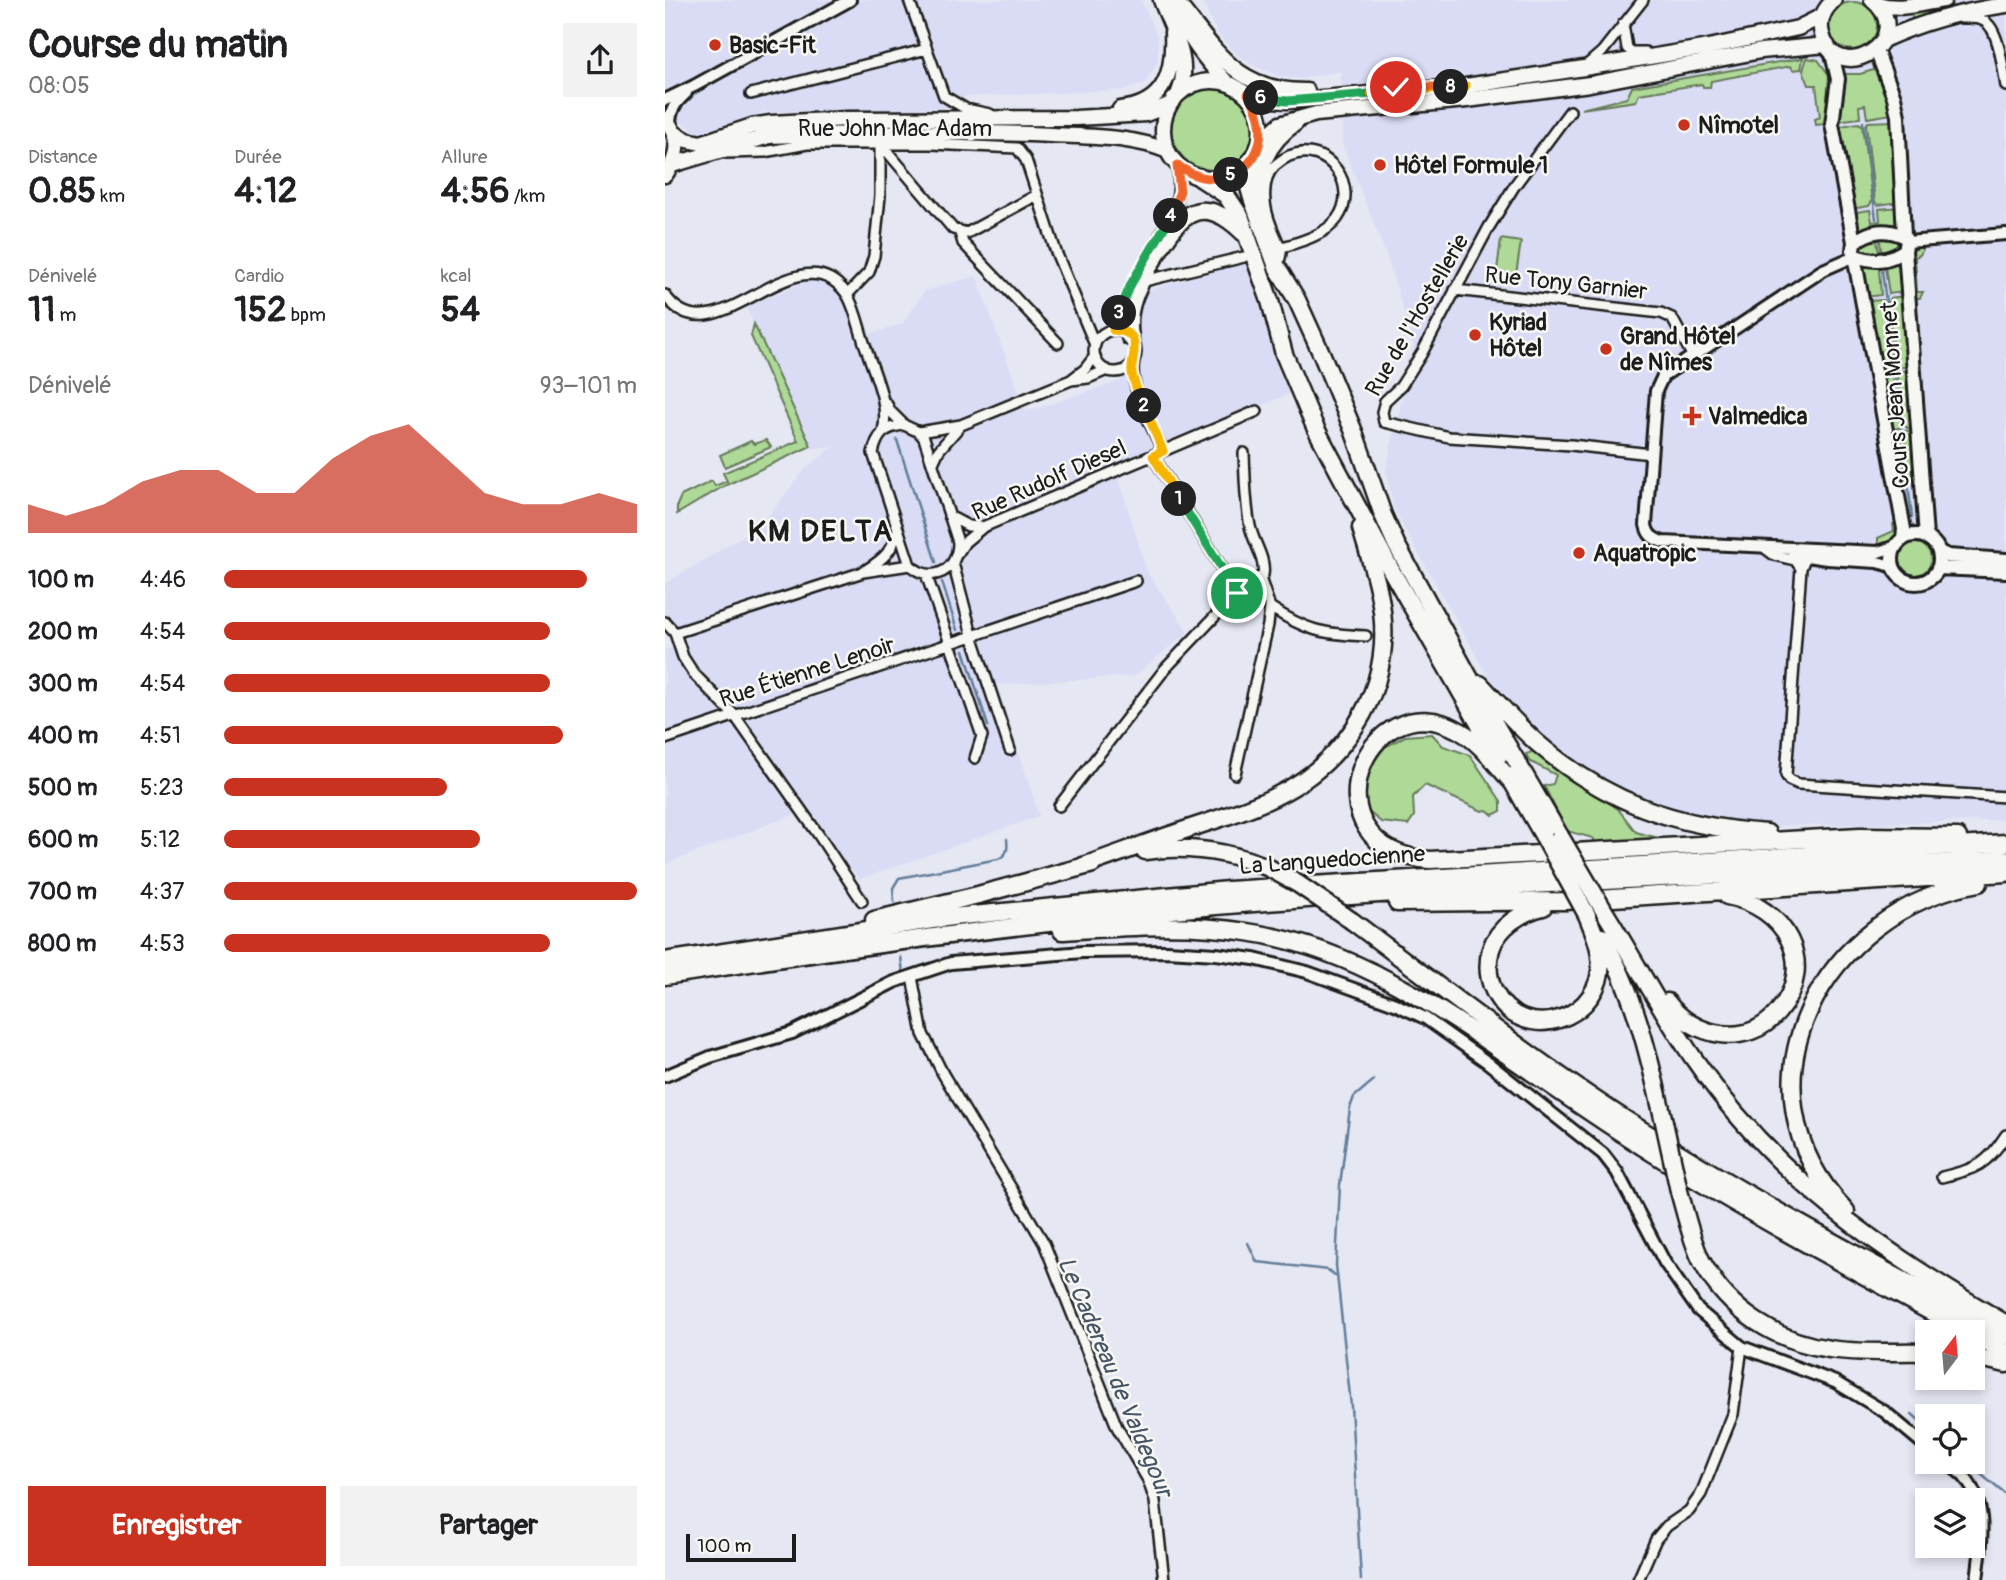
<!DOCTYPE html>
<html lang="fr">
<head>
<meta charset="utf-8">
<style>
	:root { --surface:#fff; --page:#f2f2f2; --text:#202124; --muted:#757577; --accent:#c8321e }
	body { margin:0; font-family:Pangolin,sans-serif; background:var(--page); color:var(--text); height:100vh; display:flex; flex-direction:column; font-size:26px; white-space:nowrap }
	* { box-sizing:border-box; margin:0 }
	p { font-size:23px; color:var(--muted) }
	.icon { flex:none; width:38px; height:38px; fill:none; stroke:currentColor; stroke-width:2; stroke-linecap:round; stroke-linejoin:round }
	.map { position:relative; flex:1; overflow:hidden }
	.side { display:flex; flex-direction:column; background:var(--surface); width:665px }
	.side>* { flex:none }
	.needle { width:46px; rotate:16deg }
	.controls { position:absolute; left:1250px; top:1320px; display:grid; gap:14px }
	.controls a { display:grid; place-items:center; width:70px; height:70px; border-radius:0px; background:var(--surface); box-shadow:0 4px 10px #0003; font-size:35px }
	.scale { position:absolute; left:21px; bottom:18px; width:110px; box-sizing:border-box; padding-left:7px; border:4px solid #1c1c1c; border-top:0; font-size:19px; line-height:24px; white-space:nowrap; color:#1c1c1c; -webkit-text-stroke:5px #f6f6f2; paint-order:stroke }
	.pin { position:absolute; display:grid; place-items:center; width:60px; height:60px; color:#fff; margin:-30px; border:4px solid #fff; border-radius:50%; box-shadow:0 2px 7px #0007 }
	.km { position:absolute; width:35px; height:35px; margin:-18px; border-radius:50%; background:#222; color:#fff; font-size:19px; line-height:35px; text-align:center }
	.round { display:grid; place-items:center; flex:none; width:74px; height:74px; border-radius:0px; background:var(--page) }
	.summary { display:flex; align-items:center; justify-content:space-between; height:119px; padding:0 28px }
	h1 { font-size:38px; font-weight:700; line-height:52px }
	.figures { display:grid; grid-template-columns:repeat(3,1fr); gap:10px; height:119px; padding:7px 28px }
	.figures div { display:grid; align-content:center }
	.figures b { font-size:35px; font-weight:700 }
	.figures small { font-size:19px; font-weight:400 }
	.figures p { font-size:19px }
	.chart { height:196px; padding:14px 28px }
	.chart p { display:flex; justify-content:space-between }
	.chart svg { width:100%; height:126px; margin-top:7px; fill:var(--accent); opacity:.7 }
	.button { display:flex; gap:14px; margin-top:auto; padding:14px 28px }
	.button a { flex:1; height:80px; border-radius:0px; background:var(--accent); color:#fff; font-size:28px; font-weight:700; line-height:80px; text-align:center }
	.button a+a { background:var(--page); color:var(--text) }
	ul { padding:0 28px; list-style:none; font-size:23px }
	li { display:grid; grid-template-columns:112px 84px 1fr; align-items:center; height:52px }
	li i { height:18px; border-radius:9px; background:var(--accent) }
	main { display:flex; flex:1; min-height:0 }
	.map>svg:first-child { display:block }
</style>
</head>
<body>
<main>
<section class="side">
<div class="summary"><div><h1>Course du matin</h1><p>08:05</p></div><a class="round"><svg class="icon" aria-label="share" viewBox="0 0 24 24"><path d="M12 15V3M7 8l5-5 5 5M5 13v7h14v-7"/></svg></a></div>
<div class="figures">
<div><p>Distance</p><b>0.85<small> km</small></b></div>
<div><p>Durée</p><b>4:12</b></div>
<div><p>Allure</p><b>4:56<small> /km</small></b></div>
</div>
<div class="figures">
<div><p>Dénivelé</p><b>11<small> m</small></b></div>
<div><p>Cardio</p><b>152<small> bpm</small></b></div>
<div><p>kcal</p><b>54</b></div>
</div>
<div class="chart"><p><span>Dénivelé</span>93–101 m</p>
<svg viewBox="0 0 160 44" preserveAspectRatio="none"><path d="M0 44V34L10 38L20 34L30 26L40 22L50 22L60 30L70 30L80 18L90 10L100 6L110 18L120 30L130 34L140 34L150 30L160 34V44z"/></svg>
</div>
<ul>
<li><b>100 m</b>4:46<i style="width:88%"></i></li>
<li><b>200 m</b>4:54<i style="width:79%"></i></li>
<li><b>300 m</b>4:54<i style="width:79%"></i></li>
<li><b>400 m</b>4:51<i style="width:82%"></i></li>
<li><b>500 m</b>5:23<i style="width:54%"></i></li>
<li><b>600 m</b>5:12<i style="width:62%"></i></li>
<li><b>700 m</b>4:37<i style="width:100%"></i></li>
<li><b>800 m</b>4:53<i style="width:79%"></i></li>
</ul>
<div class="button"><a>Enregistrer</a><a>Partager</a></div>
</section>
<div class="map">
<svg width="1341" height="1580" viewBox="0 0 1341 1580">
	<rect width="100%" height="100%" fill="#e5e7f3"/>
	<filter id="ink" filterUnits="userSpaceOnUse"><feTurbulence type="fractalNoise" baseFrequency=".0143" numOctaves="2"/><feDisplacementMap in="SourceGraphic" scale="14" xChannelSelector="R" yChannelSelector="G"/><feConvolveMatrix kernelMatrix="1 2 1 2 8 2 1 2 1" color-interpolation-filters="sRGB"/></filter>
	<g filter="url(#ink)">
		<path fill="#d9dcf4" d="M0,0h476l17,38v22l-13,23 -19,7 -169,7 -10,11 -183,4 -64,22 -35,-23z
			M536,0h805v820l-229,6 -127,-20 -101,-60 -63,-73 -92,-163 -8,-41 28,-124 -29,-94 -43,-107 -1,-73 -41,8 -21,-3 -25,-10 -16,-11 -19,-19z
			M581,262l43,132 -136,57 -34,28 28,93 41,60 -54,44 -137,9 42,131 -179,63 -62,-66 -133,51v-214l14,-5 -14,-33v-28l96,-59 46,-58 27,-20 -20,1 -3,-2 -65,-139 68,-29 39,14 17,42 32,-10 23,-33 51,-15 50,136 95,-31 20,-89z"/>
		<path fill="#aed997" stroke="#657a5a" stroke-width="2" d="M1327,0h14l-94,21v-8z
			M1164 26a24 24 0 1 1 48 0a24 24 0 1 1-48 0Z
			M1138,58l-2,11 -8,1 -2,-4 -80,15 -1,6h-7l-1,-3 -63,10 -3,7 -55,8 46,-11 5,-11z
			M1142,58l11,2 11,15 -4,49 -9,1 -1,-6 5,-2 -4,-32h-7l-6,-15z
			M1212,69l12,30 3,15 -25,4 -2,-13 -6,1 1,12 -24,3 4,-47h20z
			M506 128a42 42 0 1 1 84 0a42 42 0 1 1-84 0Z
			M1228,121l7,81 -22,3 -3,-3 -9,-77 2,-3z
			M1193,123l4,2 10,76 -3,5 -19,3 -14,-82z
			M1234,207v21l-42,7 -7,-22 20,-3 2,12 8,-1 -1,-12z
			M1214,234l17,5 2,9 -16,9z
			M1211,235l4,23 -19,-6 -2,-5 1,-4z
			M836,239l20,3 -6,39 -19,-3z
			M1257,245l2,2 -4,8 -5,2 2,35h6l-3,6h-3l-4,-6 -2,-36 2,-5z
			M1237,259l2,33 -15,2 -4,-27 -6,2 2,26 -15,2 -5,-32z
			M1240,296l4,71h-9l-4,-4 -8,-61 2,-4z
			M1218,300l9,64v5l-13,1 -12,-69z
			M89,324l57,122 -87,40 -47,28v-9l4,-9 31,-15 3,5 12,-5 -4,-8 75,-32 -47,-105z
			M1245,370l5,56 -8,2 -3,-4 -7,-48 3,-5z
			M1226,373l10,51 -2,4 -10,2 -9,-56z
			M1249,430l3,48 -5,1 -3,-4 -5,-41 1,-3z
			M1233,432l3,3 5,41 -2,4 -5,1 -9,-48z
			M101,440l5,7 -46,20 -5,-12 31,-14 3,3z
			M1231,523l2,9 -4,9 -16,6v-9l16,-7 -1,-7z
			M1234 559a16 16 0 1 1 32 0a16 16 0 1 1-32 0Z
			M767,734l11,12 27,9 31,46v10l-8,4 -6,-5 -5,1 -57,-26 -12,12 1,19 -6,9 -27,-3 -17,-14 2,-36 19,-25 20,-11z
			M872,750l81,59 18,23 23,6 1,3 -64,2 -3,-5 -26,-7 -23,-45 9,-2 3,-9 -27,-14 -3,-7z"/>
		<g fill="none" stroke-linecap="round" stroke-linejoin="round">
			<path stroke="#637e99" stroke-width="2.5" d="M1198,122l13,97
				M1217,270l30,247
				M232,440l39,122
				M1248,525v4
				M277,582l15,48
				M299,650l24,76
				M229,901l-1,-13 6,-10 99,-19c10,-4 10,-11 9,-20
				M236,957l2,16
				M248,1011l10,36 11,19
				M367,1231l10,19
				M583,1243l9,19 71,8 8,6
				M1247,1414l15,13
				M1300,1461l41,34
				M696,1580l-10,-174 -15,-141 4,-80 10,-77 4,-11 20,-17"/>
			<g stroke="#1c1c1c" stroke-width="14">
				<path id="minor" d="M244,0l35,96 22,13 24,5
					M1296,18c7,0 17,-1 23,3 15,7 19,49 22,65
					M958,24l4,24 5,4h13
					M922,65l15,-13 41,-52
					M86,94l176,-45
					M905,111l-55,74 -26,42 -67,126 -21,33 -16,15 -3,11 2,10 65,15 122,8 80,9
					M215,143l73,86 14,4 70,-38
					M61,153l38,-1 43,-8h124l86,4 9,12 30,92 39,93
					M295,233l3,10 95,100
					M495,235c16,-26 22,-39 17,-70
					M612,266c2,-5 5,-11 4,-16 -1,-4 -4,-10 -6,-15 -8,-18 -14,-37 -8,-57 3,-10 12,-17 22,-22 38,-16 72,30 48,63 -11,15 -34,22 -51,27
					M475,282l104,-25
					M790,290l206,23 11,5 20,37
					M0,295c48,70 131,-69 181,-2 9,12 14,40 20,55 8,26 24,56 17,83
					M182,295l22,-23 5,-16 6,-60v-53
					M448,330l19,-46
					M429 351a21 21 0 1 1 42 0a21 21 0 1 1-42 0Z
					M469,361c-6,25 19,67 29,90l94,-40
					M407,379l13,-10 10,-13
					M221,403l5,9 13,13
					M239,425l15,7 5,6 34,104c0,29 -26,43 -48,23l-37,-112c4,-18 11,-26 31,-28z
					M254,432l42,-7 110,-45 17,-2 19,-8
					M488,456l84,137
					M268,463l6,-13 21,-24
					M284,516l19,10 15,1
					M1101,549l8,6 21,5 6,8
					M293,553l7,-11 18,-15 180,-76
					M1141,556l-5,12 -15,207 3,5 9,4 208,13
					M288,563l19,72 38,115
					M201,570c17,-11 26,-18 31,-38
					M261,574l56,162 -7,22
					M605,607c36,24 53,27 96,29
					M0,622l10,11 8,24 11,17 41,42 83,118 44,67
					M10,633l188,-61 47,-7
					M0,739l471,-158
					M570,774l33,-149 2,-18 -10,-29
					M394,806l106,-137 76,-80 22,-14c3,-17 -10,-33 -13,-49 -5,-24 -5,-49 -6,-73
					M247,977l11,57 20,40 101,169 73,184 31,53 7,21 9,79
					M1277,1177c35,-9 44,-11 64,-42
					M973,1580l18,-41 11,-13 22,-15 12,-17 32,-80 9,-67"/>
			</g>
			<g stroke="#1c1c1c" stroke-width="16">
				<path id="tertiary" d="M0,100l29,-14 156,-86
					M5,125c0,-15 5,-22 16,-32
					M1242,242l99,-8
					M1190,256l-32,14 -160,106 -7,15 -10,134c2,10 7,14 17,17l215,10 16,-5
					M1128,554l34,5 50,3 15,4
					M0,1076l45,-19 82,-24 102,-51 57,-19 132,-11 84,-1 49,3 38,5 53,13 88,32 30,14 62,44 116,92 14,18 48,91 33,47 44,37 93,35 50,30 42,35
					M1280,1461c6,6 16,11 21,18 23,30 15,66 11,101"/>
			</g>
			<g stroke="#1c1c1c" stroke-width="18">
				<path id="secondary" d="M1166,50l7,29 -6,45 22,118 -1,8 51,279 -1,10
					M1211,50l18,47 4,19 6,120
					M1189,242c17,-12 31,-14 50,-6l3,6 -2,8 21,287
					M1190,256c19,6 33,6 50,-6
					M1227 559a24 24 0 1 1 48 0a24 24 0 1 1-48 0Z
					M1274,552l9,4 58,4
					M1273,568l68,3"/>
			</g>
			<g stroke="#1c1c1c" stroke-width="19">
				<path id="primary" d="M496,0c11,30 31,61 18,92
					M510,0c41,49 60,92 132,91
					M1169,0c-10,9 -16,20 -12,34 14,56 98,5 50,-34
					M1212,4c25,7 43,-1 67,-4
					M511,9c12,29 29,50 50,73
					M1218,40c39,-18 80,-29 123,-35
					M498 130a49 49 0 1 1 98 0a49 49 0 1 1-98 0Z
					M583,94l25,6 14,1 179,-15 118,-18 125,-21 89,-19 24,-12
					M455,109c46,-4 54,-38 52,-77
					M0,119c16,18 14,38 0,56
					M9,133l13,7 14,3 51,-17 19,-3 76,-4 229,-1 70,-4 23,-9
					M595,142l20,-18 36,-10 151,-14 123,-16 171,-33 66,-6
					M7,165l97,-29 27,-1c86,-1 171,-4 256,0 39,2 79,1 116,16
					M593,205c-1,-36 8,-61 38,-82"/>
			</g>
			<g stroke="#1c1c1c" stroke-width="21">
				<path id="motorway" d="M584,163l-1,21 4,14 25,69 20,33 25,55 32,77 29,83 13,29 100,182 64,110
					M534,177l27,18 14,21 30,85 14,53 31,73 76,143 107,187
					M465,337c-5,-30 8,-51 23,-77 25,-42 45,-72 91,-27
					M815,684c18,19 36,40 56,58 69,60 140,85 231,91
					M844,776l35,61
					M848,783c-16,-17 -32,-40 -53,-52 -96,-55 -160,119 -30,129l430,-24 98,1
					M480,851c44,-6 84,0 124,17
					M418,866c32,-11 63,-23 96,-34 31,-11 65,-20 95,-35 67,-32 114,-99 109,-175 -2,-32 -13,-63 -22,-94
					M732,903l169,-2 440,-28
					M878,907c-22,5 -45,20 -52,42 -4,14 -3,29 3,42 28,58 114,27 106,-35 -1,-14 -8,-28 -13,-41
					M941,914c30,48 56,99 88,145 85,123 186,191 312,265
					M209,920l104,-25 115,-31
					M687,921c90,67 178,137 271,197 124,80 254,148 383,218
					M397,931c62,-4 123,-9 185,1 104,15 188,73 273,132 43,30 87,60 131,88 103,65 210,122 317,180
					M937,937c33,56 48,122 62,185
					M0,961l287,-44 276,-27 778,-47
					M0,976c183,-29 366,-54 551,-70 263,-22 527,-30 790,-47
					M1002,1002c26,35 80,47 111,10 41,-49 6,-106 -51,-116
					M1014,1191c7,24 12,49 23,71 26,49 75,80 128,87 32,5 65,2 97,3
					M1181,1211c-120,-125 -22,-302 133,-328
					M1307,1334l34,18
					M1307,1356l34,8"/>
			</g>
			<use href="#minor" stroke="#f6f6f2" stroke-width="9"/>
			<use href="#tertiary" stroke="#f6f6f2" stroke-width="10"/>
			<use href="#secondary" stroke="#f6f6f2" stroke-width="12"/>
			<use href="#primary" stroke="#f6f6f2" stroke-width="14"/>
			<use href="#motorway" stroke="#f6f6f2" stroke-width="16"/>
			<g stroke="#1c1c1c" stroke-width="21" stroke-linecap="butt">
				<path id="motorway-bridge" d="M895,836l46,78
					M879,837l43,78
					M604,868l29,16 54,37
					M999,1122l15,69"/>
			</g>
			<use href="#motorway-bridge" stroke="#f6f6f2" stroke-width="16"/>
		</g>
	</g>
	<g fill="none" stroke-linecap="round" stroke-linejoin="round" filter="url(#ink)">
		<g stroke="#fff" stroke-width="14">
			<path id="split-1" d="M514,499l58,94"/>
		</g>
		<g stroke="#fff" stroke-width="14">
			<path id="split-2" d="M479,406l19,45 -10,5 26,43"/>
		</g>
		<g stroke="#fff" stroke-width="14">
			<path id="split-3" d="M454,313l-6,17c34,2 17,26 19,43 2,12 7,22 12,33"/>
		</g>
		<g stroke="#fff" stroke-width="14">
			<path id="split-4" d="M454,313l12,-29 40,-68"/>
		</g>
		<g stroke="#fff" stroke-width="14">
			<path id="split-5" d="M506,216l9,-25 -3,-26c17,12 33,17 54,10"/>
		</g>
		<g stroke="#fff" stroke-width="14">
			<path id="split-6" d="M566,175c35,-15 37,-52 17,-81l13,4"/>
		</g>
		<g stroke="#fff" stroke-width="14">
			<path id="split-7" d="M596,98l26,3 84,-7"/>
		</g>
		<g stroke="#fff" stroke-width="14">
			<path id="split-8" d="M706,94l95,-8 -15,1"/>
		</g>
		<g stroke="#fff" stroke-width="14">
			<path id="split-9" d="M731,87h55"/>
		</g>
		<use href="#split-1" stroke="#22a559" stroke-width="9"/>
		<use href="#split-2" stroke="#f5b400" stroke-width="9"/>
		<use href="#split-3" stroke="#f5b400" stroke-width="9"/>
		<use href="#split-4" stroke="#22a559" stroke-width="9"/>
		<use href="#split-5" stroke="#f0652b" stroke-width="9"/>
		<use href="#split-6" stroke="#f0652b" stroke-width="9"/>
		<use href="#split-7" stroke="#22a559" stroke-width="9"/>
		<use href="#split-8" stroke="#f5b400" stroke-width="9"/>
		<use href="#split-9" stroke="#f0652b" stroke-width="9"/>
	</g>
	<g fill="#c8321e" stroke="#f6f6f2" stroke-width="2.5">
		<circle cx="50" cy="45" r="7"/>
		<circle cx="1019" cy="125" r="7"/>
		<circle cx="715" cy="165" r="7"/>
		<circle cx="810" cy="335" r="7"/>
		<circle cx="941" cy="349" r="7"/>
		<path d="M1023.5 405.5h7v7h7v7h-7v7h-7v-7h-7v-7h7z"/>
		<circle cx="914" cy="553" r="7"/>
	</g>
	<g text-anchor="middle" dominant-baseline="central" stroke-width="5" stroke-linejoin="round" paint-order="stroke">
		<g font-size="23" font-weight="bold" fill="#1c1c1c" stroke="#f6f6f2" text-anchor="start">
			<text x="64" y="45">Basic-Fit</text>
			<text x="1033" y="125">Nîmotel</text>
			<text x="729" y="165">Hôtel Formule 1</text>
			<text x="824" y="322">Kyriad<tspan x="824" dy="26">Hôtel</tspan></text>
			<text x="955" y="336">Grand Hôtel<tspan x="955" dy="26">de Nîmes</tspan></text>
			<text x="1043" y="416">Valmedica</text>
			<text x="928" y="553">Aquatropic</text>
		</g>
		<g font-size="23" fill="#1c1c1c" stroke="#f6f6f2">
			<text x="230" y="128">Rue John Mac Adam</text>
			<text transform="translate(901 283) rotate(6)">Rue Tony Garnier</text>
			<text transform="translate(752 315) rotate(-60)">Rue de l'Hostellerie</text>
			<text transform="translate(1230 395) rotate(-94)">Cours Jean Monnet</text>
			<text transform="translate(384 480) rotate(-24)">Rue Rudolf Diesel</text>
			<text transform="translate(142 672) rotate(-18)">Rue Étienne Lenoir</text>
			<text transform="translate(667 860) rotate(-4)">La Languedocienne</text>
		</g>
		<g font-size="24" font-style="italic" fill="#465565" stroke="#f6f6f2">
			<text transform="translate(450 1377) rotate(67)">Le Cadereau de Valdegour</text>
		</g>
		<g font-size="30" font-weight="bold" letter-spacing="2" fill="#1c1c1c" stroke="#f6f6f2">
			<text x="156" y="531">KM DELTA</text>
		</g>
	</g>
</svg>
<div class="controls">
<a><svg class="needle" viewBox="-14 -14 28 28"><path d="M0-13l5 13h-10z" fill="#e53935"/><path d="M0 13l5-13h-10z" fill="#757577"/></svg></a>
<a><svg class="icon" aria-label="locate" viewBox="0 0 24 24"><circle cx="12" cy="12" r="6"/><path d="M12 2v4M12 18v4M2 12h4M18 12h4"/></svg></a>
<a><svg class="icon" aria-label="layers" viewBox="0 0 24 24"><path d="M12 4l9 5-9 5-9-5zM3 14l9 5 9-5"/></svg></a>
</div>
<div class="scale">100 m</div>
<div class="pin" style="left:572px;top:593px;background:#1e9e55"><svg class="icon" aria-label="arrive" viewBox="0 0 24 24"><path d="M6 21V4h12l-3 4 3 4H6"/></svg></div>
<div class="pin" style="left:731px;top:87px;background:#d93025"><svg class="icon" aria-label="check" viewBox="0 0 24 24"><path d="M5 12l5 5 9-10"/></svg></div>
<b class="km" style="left:514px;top:499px">1</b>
<b class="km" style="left:479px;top:406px">2</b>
<b class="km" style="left:454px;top:313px">3</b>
<b class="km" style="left:506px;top:216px">4</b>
<b class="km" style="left:566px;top:175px">5</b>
<b class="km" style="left:596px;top:98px">6</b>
<b class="km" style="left:786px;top:87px">8</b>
</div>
</main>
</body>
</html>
